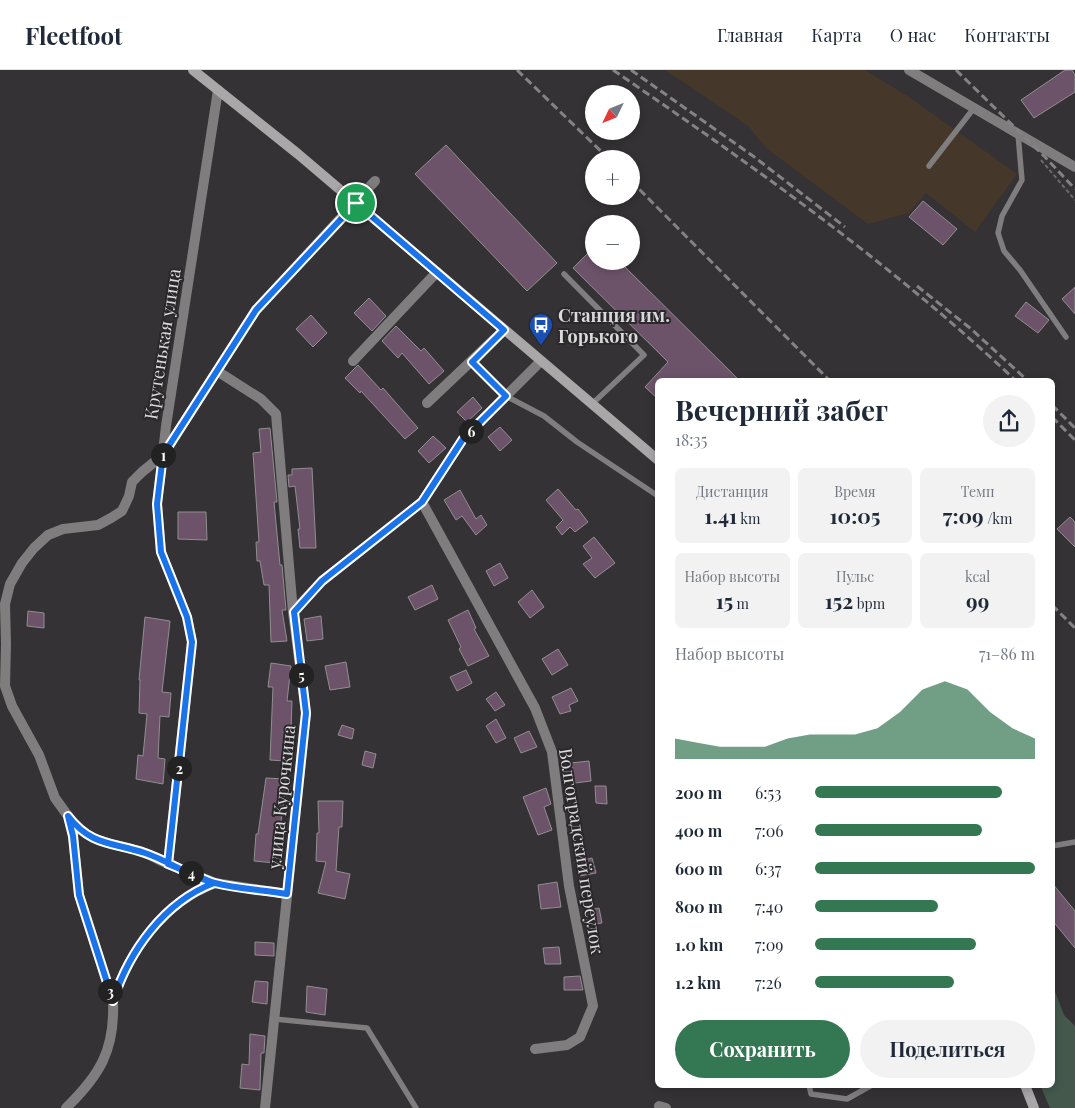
<!DOCTYPE html>
<html lang="ru">
<head>
<meta charset="utf-8">
<style>
	:root { --surface:#fff; --page:#f2f2f3; --text:#1f2937; --muted:#747a83; --line:#e0e1e3; --accent:#347753 }
	body { margin:0; font-family:"Playfair Display",serif; background:var(--page); color:var(--text); height:100vh; display:flex; flex-direction:column; font-size:19px; white-space:nowrap }
	* { box-sizing:border-box; margin:0 }
	p { font-size:16px; color:var(--muted) }
	.icon { flex:none; width:28px; height:28px; fill:none; stroke:currentColor; stroke-width:2; stroke-linecap:round; stroke-linejoin:round }
	.map { position:relative; flex:1; overflow:hidden }
	.panel { position:absolute; left:655px; top:308px; width:400px; height:710px; display:flex; flex-direction:column; background:var(--surface); border-radius:8px; box-shadow:0 2px 8px #0003 }
	.panel>* { flex:none }
	.needle { width:32px; rotate:227deg }
	.tools { position:absolute; left:585px; top:15px; display:grid; gap:10px }
	.tools a { display:grid; place-items:center; width:55px; height:55px; border-radius:50%; background:var(--surface); box-shadow:0 2px 8px #0003; font-size:25px }
	.pin { position:absolute; display:grid; place-items:center; width:42px; height:42px; color:#fff; margin:-21px; border:2px solid #fff; border-radius:50%; box-shadow:0 1px 5px #0007 }
	.km { position:absolute; width:25px; height:25px; margin:-12px; border-radius:50%; background:#222; color:#fff; font-size:14px; line-height:25px; text-align:center }
	.round { display:grid; place-items:center; flex:none; width:52px; height:52px; border-radius:26px; background:var(--page) }
	.overview { display:flex; align-items:center; justify-content:space-between; height:85px; padding:0 20px }
	h1 { font-size:28px; font-weight:700; line-height:38px }
	.metrics { display:grid; grid-template-columns:repeat(3,1fr); gap:8px; height:85px; padding:5px 20px }
	.metrics div { display:grid; align-content:center; border-radius:8px; background:var(--page); text-align:center }
	.metrics b { font-size:21px; font-weight:700 }
	.metrics small { font-size:14px; font-weight:400 }
	.metrics p { font-size:14px }
	.chart { height:140px; padding:10px 20px }
	.chart p { display:flex; justify-content:space-between }
	.chart svg { width:100%; height:90px; margin-top:5px; fill:var(--accent); opacity:.7 }
	.action { display:flex; gap:10px; margin-top:auto; padding:10px 20px }
	.action a { flex:1; height:58px; border-radius:30px; background:var(--accent); color:#fff; font-size:20px; font-weight:700; line-height:58px; text-align:center }
	.action a+a { background:var(--page); color:var(--text) }
	ul { padding:0 20px; list-style:none; font-size:16px }
	li { display:grid; grid-template-columns:80px 60px 1fr; align-items:center; height:38px }
	li i { height:12px; border-radius:6px; background:var(--accent) }
	header { display:flex; align-items:center; gap:30px; box-sizing:border-box; height:70px; padding:0 25px; background:var(--surface); border-bottom:1px solid var(--line) }
	header strong { font-size:24px }
	nav { display:flex; gap:28px; margin-inline-start:auto; font-size:18px }
	.map>svg:first-child { display:block }
</style>
</head>
<body>
<header>
<strong>Fleetfoot</strong>
<nav><a>Главная</a><a>Карта</a><a>О нас</a><a>Контакты</a></nav>
</header>
<div class="map">
<svg width="1075" height="1038" viewBox="0 0 1075 1038">
	<rect width="100%" height="100%" fill="#343234"/>
	<path fill="#45382a" d="M665,0h200l44,27 108,77 -42,58 -49,-39 -17,20 -41,11 -102,-76 -19,-23z"/>
	<path fill="#44584c" d="M1053,916l11,29 11,11v82h-25l-10,-23h12z"/>
	<path fill="#6d536a" stroke="#918e90" d="M1065,0h7l3,5v17l-41,26 -13,-18z
		M446,75l111,118 -30,28 -112,-117z
		M923,131l34,28 -14,16 -34,-28z
		M594,177v14h25l120,119h-81v19l-13,-12 23,-25 -95,-94z
		M1075,217v27l-13,-15z
		M369,228l17,18 -14,15 -18,-18z
		M1026,232l23,18 -11,13 -23,-17z
		M311,245l16,18 -14,14 -17,-18z
		M396,256l25,25 3,-3 20,23 -15,13 -27,-31 -4,5 -16,-17z
		M358,295l23,25 2,-2 35,40 -13,11 -44,-48 -1,2 -15,-15z
		M473,327l9,11 -15,14 -10,-10z
		M500,357l12,13 -12,11 -12,-14z
		M270,358l7,74h-3l6,63h2l4,45h-4l5,31 -16,1 -2,-57h-5l-4,-24h-3l-1,-19h3l-6,-89 8,-1 -2,-23z
		M433,366l13,12 -17,15 -11,-12z
		M312,398l4,80h-16l-2,-19h2l-5,-43 -6,1 -1,-12h4v-6z
		M558,419l18,21 2,-1 10,13 -13,10 -5,-5 -8,8 -6,-8 7,-7 -17,-20z
		M460,420l16,29 5,-4 6,10 -11,10 -14,-19 -6,4 -12,-20z
		M178,442h28l1,28 -29,-1z
		M1070,447l5,5v25l-18,-18z
		M594,467l21,26 -20,15 -12,-14 9,-6 -9,-12z
		M500,493l8,15 -14,8 -8,-15z
		M432,515l6,14 -23,11 -7,-13z
		M532,520l12,17 -14,11 -12,-16z
		M468,540l8,18 -2,1 15,27 -21,10 -9,-17 2,-2 -13,-27z
		M28,541l16,2v15l-17,-2z
		M321,546l2,23 -16,2 -3,-22z
		M145,547l25,4 -8,71 9,1 -2,24 -9,-1 -2,42 7,1 -2,25 -27,-5 2,-24 5,1 4,-42 -8,-1 1,-33h-1z
		M558,579l10,16 -16,10 -10,-16z
		M346,592l4,25 -20,3 -5,-24z
		M271,593l20,3 -4,35h5l-1,29h-2l-4,31 -15,-1 3,-73h-5z
		M466,600l6,13 -15,8 -7,-14z
		M571,618l7,13 -9,4 2,6 -11,3 -8,-17z
		M496,622l9,13 -10,6 -9,-12z
		M496,649l10,19 -10,5 -10,-17z
		M342,655l12,4 -2,10 -14,-4z
		M529,661l8,16 -16,6 -7,-15z
		M365,681l11,3 -3,14 -11,-3z
		M589,691l2,20 -16,2 -4,-20z
		M266,708l20,1 -2,21 -9,63 -21,-2 2,-27h2z
		M595,716h11l1,18 -11,-1z
		M546,718l5,16 -7,3 8,23 -14,5 -15,-38z
		M318,731h25l-1,26h-3l-3,44 14,3 -5,25 -27,-6 8,-31 -10,-1 1,-28h2z
		M592,788l4,15 -16,3 -5,-14z
		M557,812l4,25 -20,2 -3,-24z
		M1052,813l23,28v37l-23,-28z
		M599,838l3,15 -14,2 -3,-14z
		M255,872l19,1v13l-19,-1z
		M559,877l2,17h-16l-2,-16z
		M580,906l3,14h-19v-13z
		M255,911l13,1 -1,22 -15,-2z
		M307,916l20,3 -2,26 -19,-3z
		M250,964l15,2 -1,17h-3l-1,37 -20,-2 2,-24 7,1z"/>
	<g fill="none" stroke-linecap="round" stroke-linejoin="round">
		<path stroke="#6c6b6c" stroke-width="2" stroke-dasharray="4 2.5" stroke-linecap="butt" d="M1041,90l34,40"/>
		<path stroke="#7f7d7d" stroke-width="5.5" d="M1018,64l4,46 -20,36 -4,17 6,18 16,19 46,67
			M929,96l45,-58
			M564,204l80,81 -52,49
			M472,292l34,34 38,20 33,26 81,54
			M1052,776l23,-4
			M274,949l93,9 49,80
			M809,1015l2,9 36,5 25,-14"/>
		<path stroke="#7f7d7d" stroke-width="10" d="M909,0l166,97
			M218,20l-52,336 -9,78 4,48 26,65 5,25 -24,222 47,19 72,11
			M353,291l84,-89
			M217,301l44,28 15,15 17,198 13,101 -41,395
			M427,333l77,-73
			M422,432l113,206 17,44 17,134 24,120 -13,31 -13,8 -32,4
			M293,542l29,-31 100,-79 41,-63 78,-78
			M70,749c22,28 47,23 77,35 7,3 14,7 21,10
			M113,931c16,-50 51,-99 102,-118
			M659,1036l7,2
			M66,1038c34,-33 49,-58 47,-107l-34,-106 -6,-59 -5,-20 -13,-18 -16,-43 -27,-49 -7,-20 1,-42 -1,-40 5,-20 12,-21 12,-15 14,-13 15,-6 35,-4 13,-7 11,-7 7,-15 3,-14 10,-10 21,-17 93,-145 119,-129"/>
		<path stroke="#a9a7a7" stroke-width="10" d="M193,0l105,84 360,306
			M1025,1015l9,23"/>
		<path stroke="#848384" stroke-width="3" stroke-dasharray="8 4" stroke-linecap="butt" d="M517,0l92,89
			M613,0c140,96 279,194 402,310
			M631,0l122,86 92,71
			M956,0l89,87 30,32
			M631,111l198,199
			M917,216l53,42 57,52
			M1052,335l23,23
			M1052,347l23,23
			M1052,535l23,23"/>
	</g>
	<g fill="none" stroke-linecap="round" stroke-linejoin="round">
		<g stroke="#fff" stroke-width="10">
			<path id="route" d="M356,133l-100,107 -93,145 -6,49 4,48 26,65 5,25 -24,222 46,19c-50,19 -85,68 -101,118l-34,-106 -6,-59 -5,-20c23,30 44,26 77,37 24,8 45,24 70,30 23,6 49,7 72,11l19,-181 -12,-101 28,-31 100,-79 41,-63 43,-43 -34,-34 32,-32 -148,-127"/>
		</g>
		<use href="#route" stroke="#1a73e8" stroke-width="6"/>
	</g>
	<defs>
		<g id="bus-pin" transform="scale(1.25)"><path d="M0 17L-7.5 6A9.5 9.5 0 1 1 7.5 6Z" fill="#1a4fb4" stroke="#2a282a"/><path d="M-5-6H5V4H4V6H2V4H-2V6H-4V4H-5ZM-3.5-4V0h7V-4ZM-3.5 1.2v1.5H-2V1.2ZM2 1.2v1.5H3.5V1.2Z" fill="#fff"/></g>
	</defs>
	<g fill-rule="evenodd">
		<use href="#bus-pin" x="541" y="255"/>
	</g>
	<g text-anchor="middle" dominant-baseline="central" stroke-width="4" stroke-linejoin="round" paint-order="stroke">
		<g font-size="18" font-weight="bold" fill="#dbdadb" stroke="#2a282a" text-anchor="start">
			<text x="558" y="245">Станция им.<tspan x="558" dy="21">Горького</tspan></text>
		</g>
		<g font-size="18" fill="#dbdadb" stroke="#2a282a">
			<text transform="translate(162 274) rotate(-81)">Крутенькая улица</text>
			<text transform="translate(281 727) rotate(-84)">улица Курочкина</text>
			<text transform="translate(582 781) rotate(81)">Волгоградский переулок</text>
		</g>
	</g>
</svg>
<div class="tools">
<a><svg class="needle" viewBox="-14 -14 28 28"><path d="M0-13l5 13h-10z" fill="#e53935"/><path d="M0 13l5-13h-10z" fill="#747a83"/></svg></a>
<a>+</a>
<a>−</a>
</div>
<div class="pin" style="left:356px;top:133px;background:#1e9e55"><svg class="icon" aria-label="arrive" viewBox="0 0 24 24"><path d="M6 21V4h12l-3 4 3 4H6"/></svg></div>
<b class="km" style="left:163px;top:385px">1</b>
<b class="km" style="left:179px;top:698px">2</b>
<b class="km" style="left:110px;top:921px">3</b>
<b class="km" style="left:191px;top:803px">4</b>
<b class="km" style="left:301px;top:605px">5</b>
<b class="km" style="left:471px;top:361px">6</b>
<section class="panel">
<div class="overview"><div><h1>Вечерний забег</h1><p>18:35</p></div><a class="round"><svg class="icon" aria-label="share" viewBox="0 0 24 24"><path d="M12 15V3M7 8l5-5 5 5M5 13v7h14v-7"/></svg></a></div>
<div class="metrics">
<div><p>Дистанция</p><b>1.41<small> km</small></b></div>
<div><p>Время</p><b>10:05</b></div>
<div><p>Темп</p><b>7:09<small> /km</small></b></div>
</div>
<div class="metrics">
<div><p>Набор высоты</p><b>15<small> m</small></b></div>
<div><p>Пульс</p><b>152<small> bpm</small></b></div>
<div><p>kcal</p><b>99</b></div>
</div>
<div class="chart"><p><span>Набор высоты</span>71–86 m</p>
<svg viewBox="0 0 160 44" preserveAspectRatio="none"><path d="M0 44V34L10 36L20 38L30 38L40 38L50 34L60 32L70 32L80 32L90 29L100 21L110 10L120 6L130 10L140 21L150 29L160 34V44z"/></svg>
</div>
<ul>
<li><b>200 m</b>6:53<i style="width:85%"></i></li>
<li><b>400 m</b>7:06<i style="width:76%"></i></li>
<li><b>600 m</b>6:37<i style="width:100%"></i></li>
<li><b>800 m</b>7:40<i style="width:56%"></i></li>
<li><b>1.0 km</b>7:09<i style="width:73%"></i></li>
<li><b>1.2 km</b>7:26<i style="width:63%"></i></li>
</ul>
<div class="action"><a>Сохранить</a><a>Поделиться</a></div>
</section>
</div>
</body>
</html>
